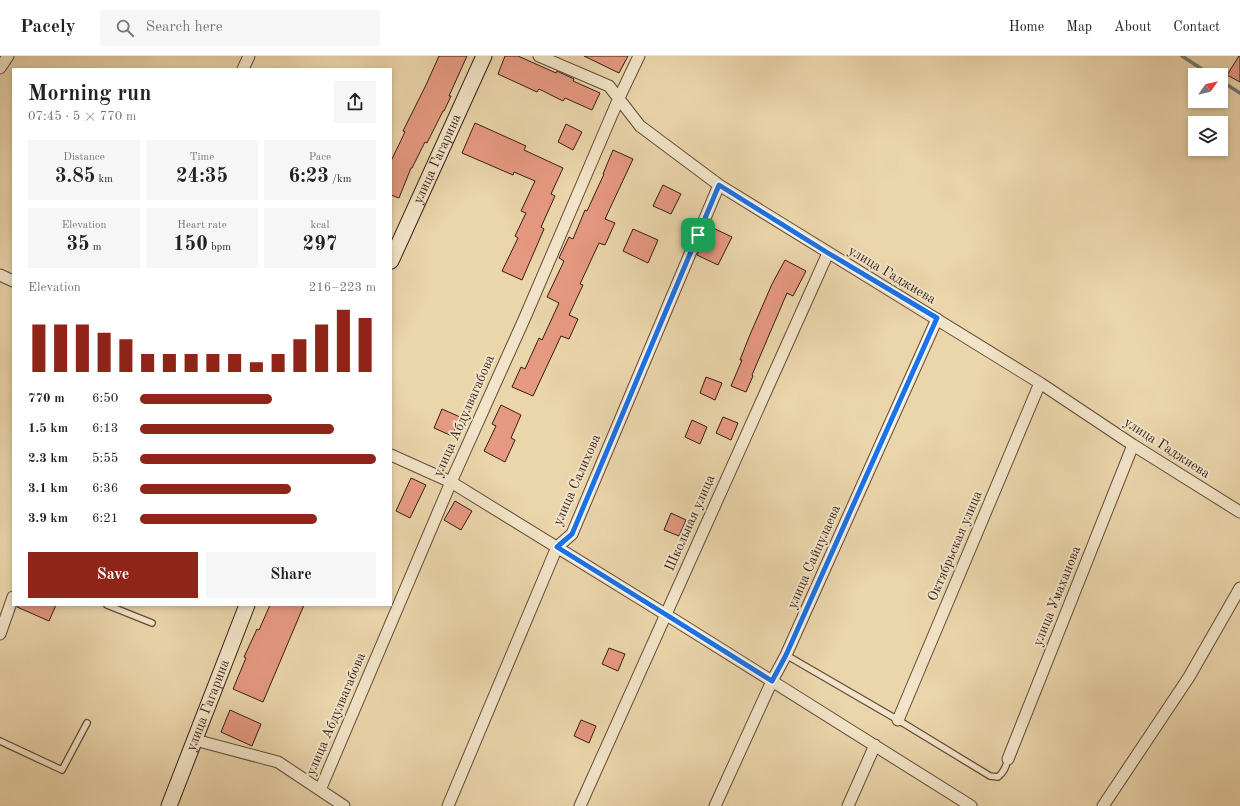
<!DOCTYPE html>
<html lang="en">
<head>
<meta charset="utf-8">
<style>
	:root { --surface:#fff; --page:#f6f6f6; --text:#222; --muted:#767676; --line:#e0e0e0; --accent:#8f2418 }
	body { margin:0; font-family:"Old Standard TT",serif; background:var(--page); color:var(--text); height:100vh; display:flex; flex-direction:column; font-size:15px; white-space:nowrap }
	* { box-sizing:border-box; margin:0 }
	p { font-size:13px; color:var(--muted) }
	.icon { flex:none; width:22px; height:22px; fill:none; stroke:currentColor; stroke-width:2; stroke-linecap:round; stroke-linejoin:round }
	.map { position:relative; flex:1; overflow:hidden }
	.panel { position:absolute; left:12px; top:12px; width:380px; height:538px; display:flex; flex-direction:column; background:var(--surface); border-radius:0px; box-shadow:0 2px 6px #0003 }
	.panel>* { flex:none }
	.needle { width:26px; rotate:56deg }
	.buttons { position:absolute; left:1188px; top:12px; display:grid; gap:8px }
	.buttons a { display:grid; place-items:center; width:40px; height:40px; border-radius:0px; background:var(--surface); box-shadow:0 2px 6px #0003; font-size:20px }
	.pin { position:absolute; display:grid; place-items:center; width:34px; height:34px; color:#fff; margin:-17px; border-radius:8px; box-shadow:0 2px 6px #0006 }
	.round { display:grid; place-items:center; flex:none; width:42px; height:42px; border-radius:0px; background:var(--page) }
	.summary { display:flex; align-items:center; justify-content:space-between; height:68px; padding:0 16px }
	h1 { font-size:22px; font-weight:700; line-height:30px }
	.figures { display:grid; grid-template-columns:repeat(3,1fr); gap:6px; height:68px; padding:4px 16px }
	.figures div { display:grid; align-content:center; border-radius:0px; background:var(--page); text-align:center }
	.figures b { font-size:20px; font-weight:700 }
	.figures small { font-size:11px; font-weight:400 }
	.figures p { font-size:11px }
	.chart { height:112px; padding:8px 16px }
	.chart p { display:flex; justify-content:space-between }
	.chart svg { width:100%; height:72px; margin-top:4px; stroke:var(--accent); stroke-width:6 }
	.cta { display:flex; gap:8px; margin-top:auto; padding:8px 16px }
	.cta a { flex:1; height:46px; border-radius:0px; background:var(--accent); color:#fff; font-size:16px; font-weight:700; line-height:46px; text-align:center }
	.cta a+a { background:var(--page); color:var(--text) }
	ul { padding:0 16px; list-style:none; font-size:13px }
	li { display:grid; grid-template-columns:64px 48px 1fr; align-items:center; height:30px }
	li i { height:10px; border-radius:5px; background:var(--accent) }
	header { display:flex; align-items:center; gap:24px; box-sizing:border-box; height:56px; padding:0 20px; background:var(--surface); border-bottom:1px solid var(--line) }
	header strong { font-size:19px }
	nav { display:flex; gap:22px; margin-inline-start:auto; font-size:14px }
	.search { width:280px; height:36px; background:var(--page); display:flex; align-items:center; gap:10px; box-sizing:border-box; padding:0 14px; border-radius:0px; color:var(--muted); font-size:15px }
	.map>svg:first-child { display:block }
</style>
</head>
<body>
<header>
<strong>Pacely</strong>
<div class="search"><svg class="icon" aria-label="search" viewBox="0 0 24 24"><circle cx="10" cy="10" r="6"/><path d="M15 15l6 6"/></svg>Search here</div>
<nav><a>Home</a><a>Map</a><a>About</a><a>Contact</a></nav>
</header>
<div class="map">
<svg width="1240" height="750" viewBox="0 0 1240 750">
	<rect width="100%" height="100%" fill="#ebd5ab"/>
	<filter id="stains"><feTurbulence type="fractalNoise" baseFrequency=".005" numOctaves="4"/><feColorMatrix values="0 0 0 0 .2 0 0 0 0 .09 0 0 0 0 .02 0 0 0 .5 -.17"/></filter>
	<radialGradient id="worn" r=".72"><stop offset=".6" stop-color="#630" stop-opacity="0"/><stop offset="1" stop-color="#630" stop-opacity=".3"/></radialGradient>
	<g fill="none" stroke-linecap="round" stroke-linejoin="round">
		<path stroke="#717a72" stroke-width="3.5" d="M1182,0l29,19
			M1221,25l19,12"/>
	</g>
	<path fill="#e69981" stroke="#341d15" d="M439,0h28l-18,40h2l-7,15h-1l-16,32 -2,-1 -13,26h-1l-12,30 -8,-3v-34l14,-29 -2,-1 23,-46z
		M505,0h13l38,17 1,-2 2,1 15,7 -1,2 27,12 -8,17 -27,-12 -2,3 -24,-12 -2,3 -39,-18z
		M584,0h44l-9,17z
		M1239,0h1v26l-13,-7z
		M475,67l51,23 -2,4 39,18 -12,26 4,2 -14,31 3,2 -22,51 -20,-9 16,-33 -3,-2 11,-23 -5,-2 14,-30 -21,-9 -1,3 -51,-22z
		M566,68l16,8 -9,18 -15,-8z
		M613,94l20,9 -28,60 10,4 -10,22 -6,-2 -19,41 3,1 -14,30 9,4 -9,20 -8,-3 -28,60 -21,-9 9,-20 4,2 14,-31 3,2 17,-37 -12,-6 17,-36 -5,-3 10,-21 4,2 12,-29 2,1 17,-37h-1z
		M663,129l18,9 -10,20 -18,-8z
		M711,171l21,10 -14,28 -21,-10z
		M633,173l25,11 -10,23 -25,-12z
		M785,204l21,11 -13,25 -6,-3 -35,82 1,1 -7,16 -15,-6 11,-26h-2l9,-23 23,-53z
		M706,321l16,6 -7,17 -15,-7z
		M501,349l20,10 -10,23 4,2 -10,22 -21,-11 12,-25 -4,-2z
		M442,353l18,8 -8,19 -18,-8z
		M723,361l15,6 -7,17 -15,-7z
		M692,364l15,7 -7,17 -15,-7z
		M411,422l15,7 -16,33 -14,-7z
		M455,445l17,10 -11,19 -17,-10z
		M671,457l15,7 -7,16 -15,-6z
		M18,549h38l-7,16 -32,-14z
		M270,549h34l-41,97 -30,-13 13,-31 -2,-1 13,-28 2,1z
		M609,592l16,6 -7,17 -16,-7z
		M230,654l31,14 -9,22 -31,-14z
		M581,664l15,6 -7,17 -15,-7z"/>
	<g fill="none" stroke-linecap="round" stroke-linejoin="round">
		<g stroke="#624b3a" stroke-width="8">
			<path id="lane" d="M107,549l45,18
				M786,599l112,65 92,56 8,1c6,-5 8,-10 10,-18
				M0,685l62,29 25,-47"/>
		</g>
		<g stroke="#624b3a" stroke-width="13">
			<path id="street" d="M539,0l70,30 31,40 79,59 321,198 93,62 107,67
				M0,12l8,-12
				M243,13l6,-13
				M0,219l13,6
				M391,399l60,27 214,132 306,192
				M0,578l13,-37
				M898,664l142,-337
				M195,684l83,22 66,44
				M1008,703l125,-314
				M320,734l131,-308 75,-167 93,-217 20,-42
				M448,750l109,-259 15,-13 147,-349
				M580,750l248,-553
				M715,750l57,-125 14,-26 151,-336
				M848,750l27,-61
				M1103,750l86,-129 51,-89"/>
		</g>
		<g stroke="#341d15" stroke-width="17">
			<g id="secondary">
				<path id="s1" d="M391,205l93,-205"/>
				<path id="s2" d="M169,750l78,-201"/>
			</g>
		</g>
		<use href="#lane" stroke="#f2e4c8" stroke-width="5.5"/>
		<use href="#street" stroke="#f2e4c8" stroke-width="11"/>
		<use href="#secondary" stroke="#f2e4c8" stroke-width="15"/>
	</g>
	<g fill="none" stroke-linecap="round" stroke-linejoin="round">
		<g stroke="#fff" stroke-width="8">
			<path id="route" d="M719,129l109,68 109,65 -151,337 -14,26 -107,-67 -108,-67 15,-13z"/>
		</g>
		<use href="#route" stroke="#1a73e8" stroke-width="5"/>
	</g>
	<g text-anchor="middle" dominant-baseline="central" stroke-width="4" stroke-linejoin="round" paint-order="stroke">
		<g font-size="14" fill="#341d15" stroke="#f2e4c8">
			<text stroke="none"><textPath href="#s1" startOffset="112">улица Гагарина</textPath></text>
			<text transform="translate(892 219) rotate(31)">улица Гаджиева</text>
			<text transform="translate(464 360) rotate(-66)">улица Абдулвагабова</text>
			<text transform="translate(1167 392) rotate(33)">улица Гаджиева</text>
			<text transform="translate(577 424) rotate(-66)">улица Салихова</text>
			<text transform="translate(690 467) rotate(-66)">Школьная улица</text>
			<text transform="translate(955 490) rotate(-67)">Октябрьская улица</text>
			<text transform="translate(814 501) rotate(-66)">улица Сайпулаева</text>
			<text transform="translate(1057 540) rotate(-68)">улица Умаханова</text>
			<text stroke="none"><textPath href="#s2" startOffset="108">улица Гагарина</textPath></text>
			<text transform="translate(336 658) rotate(-67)">улица Абдулвагабова</text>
		</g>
	</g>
	<rect width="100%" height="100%" filter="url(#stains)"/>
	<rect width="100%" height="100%" fill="url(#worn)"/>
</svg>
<div class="buttons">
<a><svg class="needle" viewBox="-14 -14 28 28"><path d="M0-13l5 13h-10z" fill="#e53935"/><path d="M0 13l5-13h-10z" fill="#767676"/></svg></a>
<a><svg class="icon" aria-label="layers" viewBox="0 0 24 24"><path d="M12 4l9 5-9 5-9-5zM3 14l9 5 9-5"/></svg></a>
</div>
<div class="pin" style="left:698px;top:179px;background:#1e9e55"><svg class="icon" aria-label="arrive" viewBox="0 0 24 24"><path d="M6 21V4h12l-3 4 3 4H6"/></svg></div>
<section class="panel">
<div class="summary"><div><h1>Morning run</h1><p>07:45 · 5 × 770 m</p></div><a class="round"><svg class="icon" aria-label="share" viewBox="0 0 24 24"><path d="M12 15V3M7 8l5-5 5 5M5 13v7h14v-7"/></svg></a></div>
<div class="figures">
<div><p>Distance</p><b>3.85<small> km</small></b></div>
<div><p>Time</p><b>24:35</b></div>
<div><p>Pace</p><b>6:23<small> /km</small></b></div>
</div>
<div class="figures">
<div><p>Elevation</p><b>35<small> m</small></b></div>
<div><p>Heart rate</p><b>150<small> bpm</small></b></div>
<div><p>kcal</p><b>297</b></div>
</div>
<div class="chart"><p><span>Elevation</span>216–223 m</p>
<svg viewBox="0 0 160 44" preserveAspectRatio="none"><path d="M5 44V15M15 44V15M25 44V15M35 44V20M45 44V24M55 44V33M65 44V33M75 44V33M85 44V33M95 44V33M105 44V38M115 44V33M125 44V24M135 44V15M145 44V6M155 44V11"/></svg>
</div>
<ul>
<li><b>770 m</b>6:50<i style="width:56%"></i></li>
<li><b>1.5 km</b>6:13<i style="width:82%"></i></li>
<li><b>2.3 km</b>5:55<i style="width:100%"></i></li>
<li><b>3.1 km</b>6:36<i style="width:64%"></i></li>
<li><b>3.9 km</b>6:21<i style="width:75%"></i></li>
</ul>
<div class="cta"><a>Save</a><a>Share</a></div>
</section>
</div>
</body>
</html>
